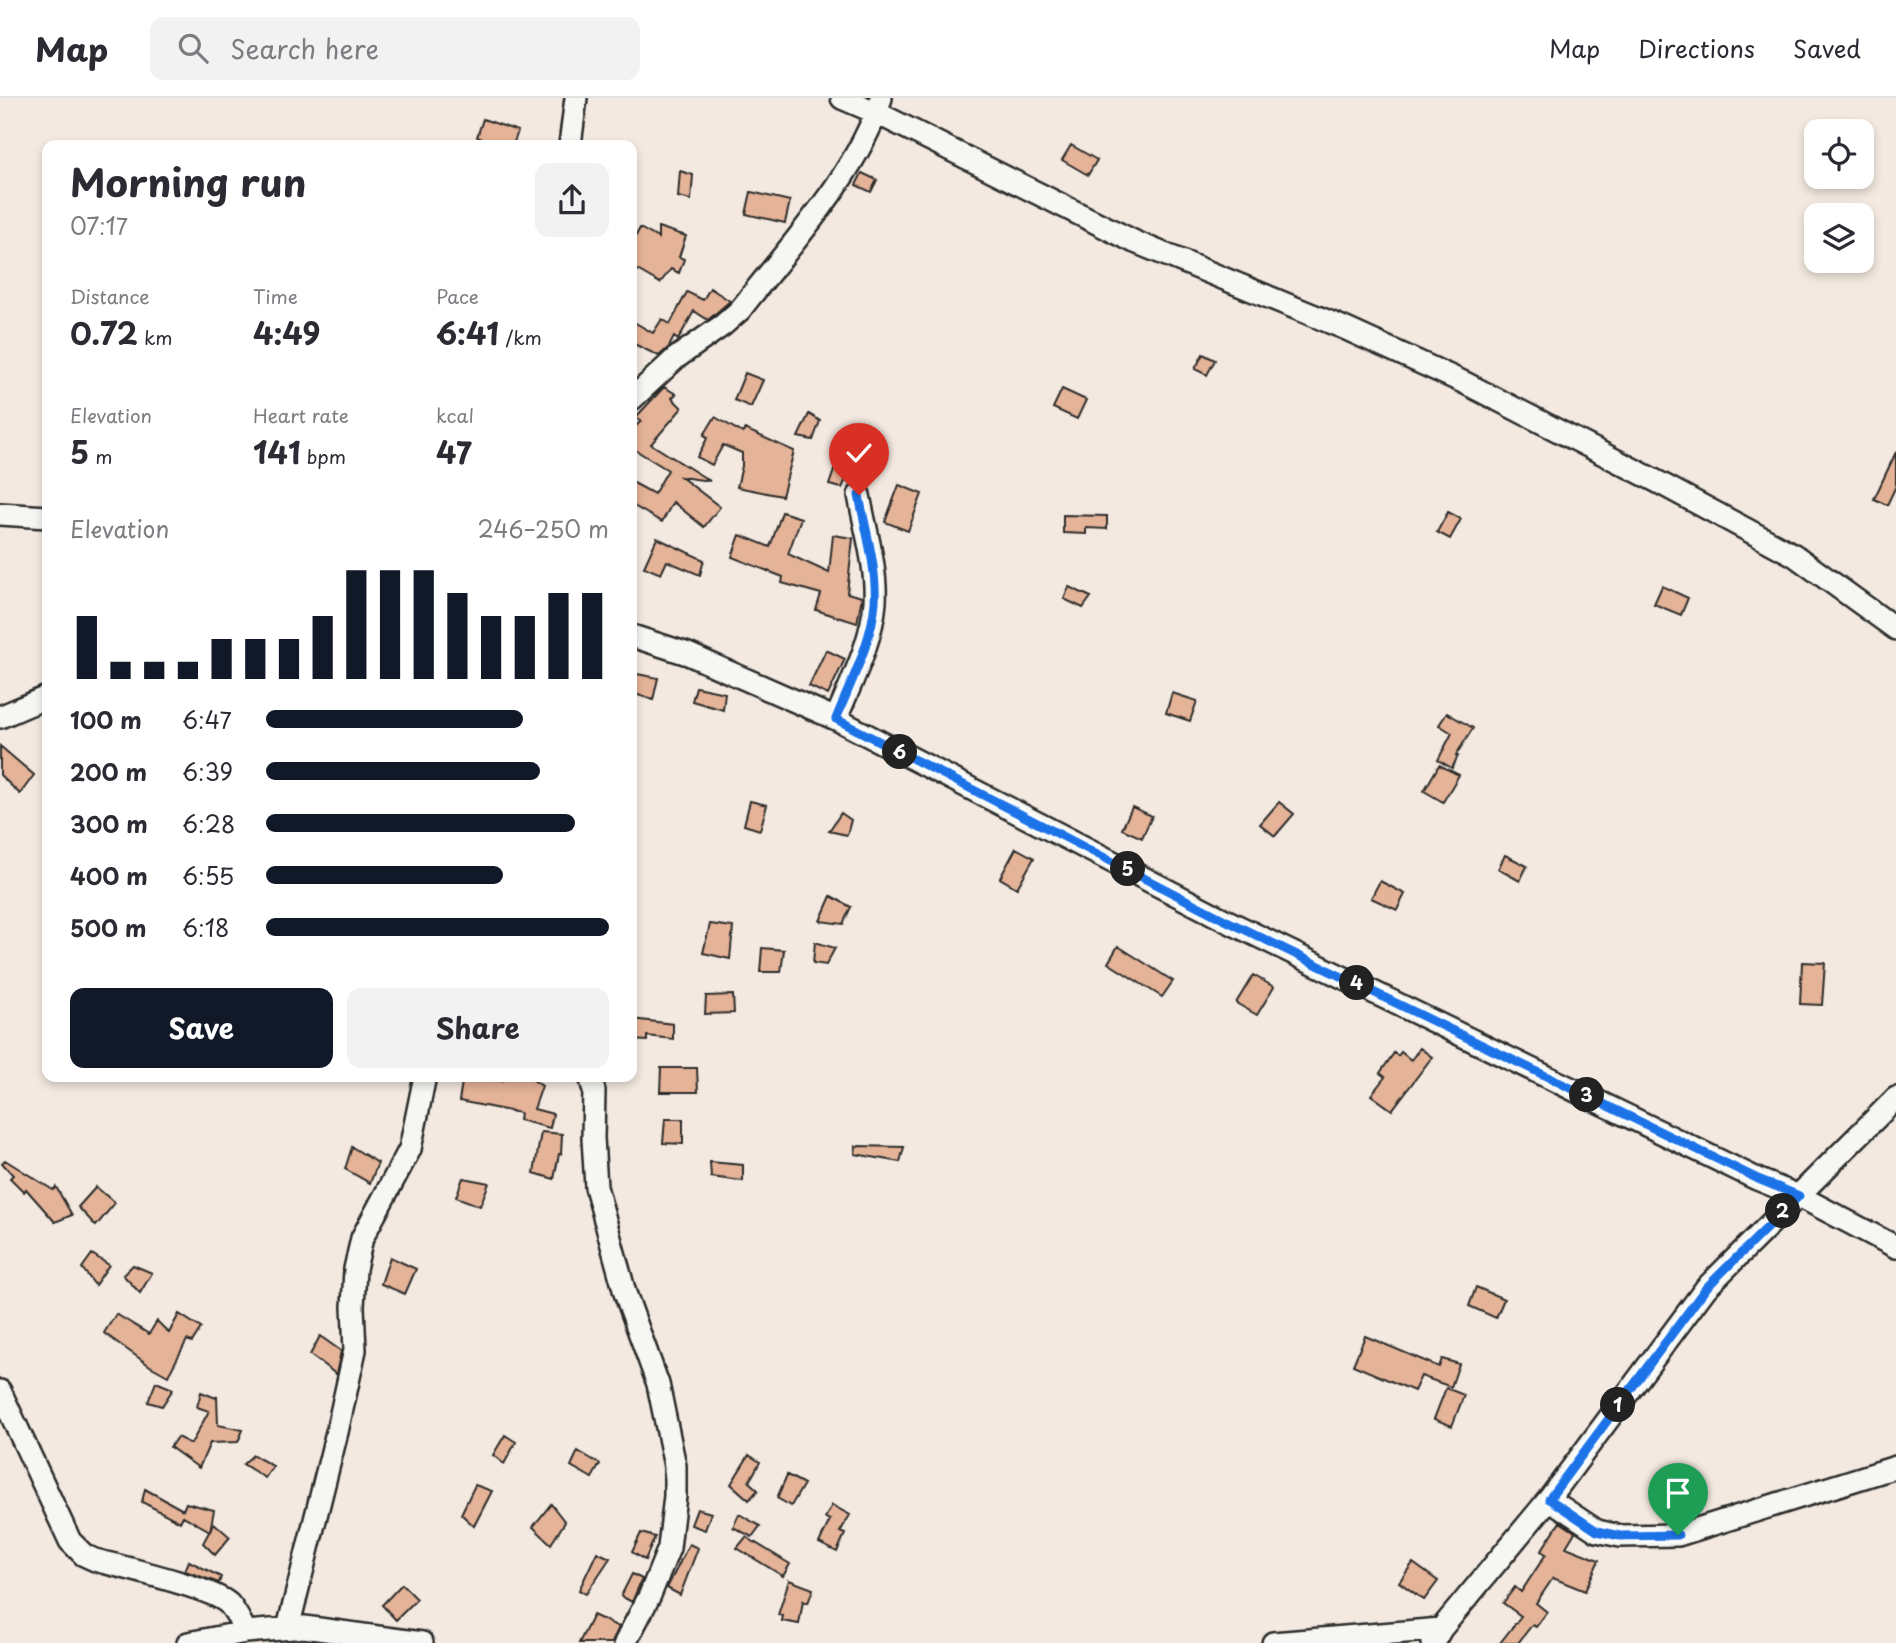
<!DOCTYPE html>
<html lang="en">
<head>
<meta charset="utf-8">
<style>
	:root { --surface:#fff; --page:#f2f2f3; --text:#2b2b33; --muted:#7c7c81; --line:#e1e1e2; --accent:#111827 }
	body { margin:0; font-family:"Playpen Sans",sans-serif; background:var(--page); color:var(--text); height:100vh; display:flex; flex-direction:column; font-size:26px; white-space:nowrap }
	* { box-sizing:border-box; margin:0 }
	p { font-size:23px; color:var(--muted) }
	.icon { flex:none; width:38px; height:38px; fill:none; stroke:currentColor; stroke-width:2; stroke-linecap:round; stroke-linejoin:round }
	.map { position:relative; flex:1; overflow:hidden }
	.drawer { position:absolute; left:42px; top:42px; width:595px; height:942px; display:flex; flex-direction:column; background:var(--surface); border-radius:14px; box-shadow:0 4px 10px #0003 }
	.drawer>* { flex:none }
	.fabs { position:absolute; left:1804px; top:21px; display:grid; gap:14px }
	.fabs a { display:grid; place-items:center; width:70px; height:70px; border-radius:14px; background:var(--surface); box-shadow:0 4px 10px #0003; font-size:35px }
	.pin { position:absolute; display:grid; place-items:center; width:60px; height:60px; color:#fff; margin:-72px -30px; border-radius:50% 50% 50% 0; rotate:-45deg; box-shadow:0 0 7px #0007 }
	.pin .icon { rotate:45deg }
	.km { position:absolute; width:35px; height:35px; margin:-18px; border-radius:50%; background:#222; color:#fff; font-size:19px; line-height:35px; text-align:center }
	.round { display:grid; place-items:center; flex:none; width:74px; height:74px; border-radius:14px; background:var(--page) }
	.overview { display:flex; align-items:center; justify-content:space-between; height:119px; padding:0 28px }
	h1 { font-size:38px; font-weight:700; line-height:52px }
	.metrics { display:grid; grid-template-columns:repeat(3,1fr); gap:10px; height:119px; padding:7px 28px }
	.metrics div { display:grid; align-content:center }
	.metrics b { font-size:30px; font-weight:700 }
	.metrics small { font-size:19px; font-weight:400 }
	.metrics p { font-size:19px }
	.chart { height:196px; padding:14px 28px }
	.chart p { display:flex; justify-content:space-between }
	.chart svg { width:100%; height:126px; margin-top:7px; stroke:var(--accent); stroke-width:6 }
	.cta { display:flex; gap:14px; margin-top:auto; padding:14px 28px }
	.cta a { flex:1; height:80px; border-radius:14px; background:var(--accent); color:#fff; font-size:28px; font-weight:700; line-height:80px; text-align:center }
	.cta a+a { background:var(--page); color:var(--text) }
	ul { padding:0 28px; list-style:none; font-size:23px }
	li { display:grid; grid-template-columns:112px 84px 1fr; align-items:center; height:52px }
	li i { height:18px; border-radius:9px; background:var(--accent) }
	header { display:flex; align-items:center; gap:42px; box-sizing:border-box; height:98px; padding:0 35px; background:var(--surface); border-bottom:2px solid var(--line) }
	header strong { font-size:33px }
	nav { display:flex; gap:38px; margin-inline-start:auto; font-size:24px }
	.search { width:490px; height:63px; background:var(--page); display:flex; align-items:center; gap:18px; box-sizing:border-box; padding:0 24px; border-radius:14px; color:var(--muted); font-size:26px }
	.map>svg:first-child { display:block }
</style>
</head>
<body>
<header>
<strong>Map</strong>
<div class="search"><svg class="icon" aria-label="search" viewBox="0 0 24 24"><circle cx="10" cy="10" r="6"/><path d="M15 15l6 6"/></svg>Search here</div>
<nav><a>Map</a><a>Directions</a><a>Saved</a></nav>
</header>
<div class="map">
<svg width="1896" height="1545" viewBox="0 0 1896 1545">
	<rect width="100%" height="100%" fill="#f3e9e0"/>
	<filter id="ink" filterUnits="userSpaceOnUse"><feTurbulence type="fractalNoise" baseFrequency=".0143" numOctaves="2"/><feDisplacementMap in="SourceGraphic" scale="14" xChannelSelector="R" yChannelSelector="G"/><feConvolveMatrix kernelMatrix="1 2 1 2 8 2 1 2 1" color-interpolation-filters="sRGB"/></filter>
	<g filter="url(#ink)">
		<path fill="#e5b397" stroke="#2b2b2b" stroke-width="2" d="M483,21l35,12 -5,14h-13l-23,-8z
			M1071,47l26,15 -9,15 -26,-15z
			M680,73l13,4 -2,25 -13,-3z
			M862,75l15,7 -6,12 -15,-7z
			M751,94l39,9 -5,22 -39,-9z
			M658,129l28,9 -7,21 5,2 -5,14 -8,-4 -11,14 -28,-16v-24l8,-15 18,10z
			M710,190l20,13 -22,19 -14,-9 -16,29 -4,-3 -5,10 -10,9 -27,-13v-22l21,12 9,-14 8,5 17,-32 16,8z
			M1203,256l12,6 -8,15 -12,-6z
			M745,275l18,7 -12,27 -17,-7z
			M664,289l12,7 -4,4 10,10 -31,36 59,37 -29,-4 39,30 -16,20 -31,-25 -11,20 -30,-17v-23l22,12 14,-24 -36,-22v-18l9,-9 -6,-3z
			M1062,291l24,11 -9,19 -24,-11z
			M809,316l11,7 -7,19 -15,-3z
			M715,319l28,16 2,-4 49,22 -12,45 -45,-9 5,-21v-13l-19,-8 -11,20 -15,-8 11,-20 -4,-2z
			M1896,354v34l-9,19 -13,-6z
			M839,358l14,8 -11,24 -13,-3z
			M899,387l23,9 -14,37 -23,-9z
			M782,414l19,6 -13,36 41,19 4,-38 20,3 -6,55 15,4 -5,26 -41,-13 5,-16 -39,-11 1,-6 -51,-20 8,-22 30,12z
			M1448,414l13,7 -11,20 -13,-7z
			M1063,417l44,1v13l-21,-1v6l-23,-1z
			M657,440l47,22 -4,15 -33,-14 -6,13 -17,-7z
			M1662,488l26,12 -7,17 -27,-11z
			M1069,489l22,10 -8,11 -19,-9z
			M826,552l19,9 -17,36 -19,-9z
			M632,575l26,5 -5,22 -21,-7z
			M696,589l29,6 -2,17 -31,-9z
			M1172,595l25,8 -7,20 -24,-8z
			M1447,615l26,15 -17,27 2,1 -6,12 -14,-8 14,-27 -13,-8z
			M0,648l34,29 -14,19 -20,-19z
			M1439,667l20,10 -16,27 -19,-11z
			M750,703l17,4 -7,25 -16,-5z
			M1279,704l15,12 -19,22 -15,-12z
			M1132,709l20,9 -10,22 -20,-9z
			M841,715l10,7 -4,15 -18,-4z
			M1016,750l18,10 -17,30 -17,-10z
			M1505,757l22,11 -7,15 -22,-12z
			M1380,783l25,13 -8,16 -26,-12z
			M831,798l20,11 -8,17 -23,-3z
			M710,826l23,3 -3,32 -27,-6z
			M815,844l20,6 -9,17 -13,-2z
			M1118,848l55,35 -11,16 -54,-34z
			M762,850l22,2 -3,22h-21z
			M1802,864l23,1 -3,42 -22,-1z
			M1253,877l21,12 -17,28 -21,-12z
			M733,897l1,18 -29,1 1,-18z
			M632,921l41,5v15l-26,-3v5l-15,-1z
			M1420,950l12,9 -40,53 -21,-15 14,-18 -5,-4 14,-20 4,3 3,-4 10,8z
			M661,970h36l1,24h-38z
			M463,978l39,5 1,-5h24l15,10 -8,23 19,5 -3,14 -31,-8 1,-7 -61,-12z
			M665,1021h18v25l-20,-1z
			M541,1034l21,2 -1,20h-2l-5,25 -20,-6z
			M856,1048l48,1 -4,15 -45,-8z
			M352,1049l26,16 -8,20 -25,-14z
			M5,1062l48,30 3,-3 16,28 -17,7 -29,-33 -2,3 -14,-14 3,-3 -11,-12z
			M710,1064l33,3v16l-32,-4z
			M463,1080l26,5 -9,23 -24,-9z
			M96,1089l19,16 -19,23 -18,-19z
			M92,1156l17,11 -14,20 -13,-17z
			M390,1159l26,12 -11,25 -24,-10z
			M133,1167l19,8 -12,20 -17,-18z
			M1476,1189l28,12 -8,19 -27,-12z
			M116,1216l33,20 8,-13 12,12 10,-19 22,14 -9,14 -5,-2 -19,36 -18,-10 -46,-33z
			M320,1238l21,15 -5,23 -26,-19z
			M1365,1238l74,31 3,-8 17,5 -8,23 -30,-11 -7,15 -61,-26z
			M156,1284l17,7 -11,17 -14,-4z
			M1446,1290l18,7 -12,31 -18,-7z
			M201,1294l15,6 1,-2 1,29 25,5 -5,12 -28,1 -11,25 -29,-21 7,-10 14,7 18,-33 -12,-4z
			M505,1337l11,7 -12,22 -11,-9z
			M578,1353l22,13 -8,14 -21,-12z
			M253,1357l20,11 -8,12 -22,-14z
			M749,1357l11,7 -11,20 9,8 -9,10 -18,-16z
			M787,1377l17,9 -13,22 -14,-8z
			M475,1387l17,6 -18,35 -13,-12z
			M145,1391l38,21 3,-7 28,7 -4,21 -27,-15 -3,6 -38,-20z
			M551,1406l14,18 -14,22 -18,-17z
			M832,1407l18,10 -10,17 5,2 -8,18 -18,-9 11,-23 -5,-2z
			M697,1411l14,4 -6,17 -14,-5z
			M739,1416l21,12 -8,11 -19,-10z
			M1560,1424l15,10 -9,15 33,13 -14,31 -32,-13 -17,25 11,9 -11,15 -4,-2 -14,18h-18l21,-27 -18,-13 12,-16 6,5 25,-38 -5,-3z
			M214,1425l16,14 -15,18 -12,-12z
			M641,1435l14,4 -10,23 -13,-8z
			M746,1439l44,27 -7,12 -46,-28z
			M689,1446l9,4 -18,47 -13,-7z
			M597,1454l13,6 -24,36 -7,-4z
			M189,1463l32,16 -2,6 -34,-12z
			M1413,1465l25,18 -14,19 -25,-18z
			M632,1476l10,5 -10,23 -11,-6z
			M789,1482l24,9 -5,14 -5,-2 -4,23 -17,-3 1,-5 -5,-1z
			M402,1486l15,15 -21,21 -14,-15z
			M593,1517l26,12 -7,16h-33z"/>
		<g fill="none" stroke-linecap="round" stroke-linejoin="round">
			<g stroke="#2b2b2b" stroke-width="26">
				<path id="minor" d="M842,0l35,15 258,129 209,86 121,55 193,99 136,73 102,74
					M570,47l6,-47
					M632,301l44,-41 47,-33 17,-15c47,-61 119,-138 141,-212
					M0,416l47,3
					M632,538l56,18 148,65 389,201 532,259 42,17 97,51
					M0,619l47,-20
					M836,621c15,-37 36,-77 39,-117 2,-35 -10,-73 -16,-107
					M590,978l4,15 -1,47 3,49 29,106 33,91 17,82v30l-6,52 -19,47 -25,48
					M0,1293l70,150 14,14 11,5c27,7 118,28 134,44 7,8 12,19 17,28
					M1549,1401l48,32 23,5 58,-1 218,-68
					M288,1530l49,-196 18,-82 -2,-43 2,-38 7,-31 48,-89 15,-73
					M188,1545l58,-11 58,-5 118,16
					M1273,1545l168,-14
					M1433,1545l8,-14 108,-130 157,-211 190,-190"/>
			</g>
			<use href="#minor" stroke="#f6f6f2" stroke-width="21"/>
		</g>
	</g>
	<g fill="none" stroke-linecap="round" stroke-linejoin="round" filter="url(#ink)">
		<g stroke="#fff" stroke-width="14">
			<path id="route" d="M859,397c6,34 18,72 16,107 -3,40 -24,79 -39,117l389,201 533,259 41,17 -93,92 -157,211 48,32 23,5 58,-1"/>
		</g>
		<use href="#route" stroke="#1a73e8" stroke-width="9"/>
	</g>
</svg>
<div class="fabs">
<a><svg class="icon" aria-label="locate" viewBox="0 0 24 24"><circle cx="12" cy="12" r="6"/><path d="M12 2v4M12 18v4M2 12h4M18 12h4"/></svg></a>
<a><svg class="icon" aria-label="layers" viewBox="0 0 24 24"><path d="M12 4l9 5-9 5-9-5zM3 14l9 5 9-5"/></svg></a>
</div>
<div class="pin" style="left:1678px;top:1437px;background:#1e9e55"><svg class="icon" aria-label="arrive" viewBox="0 0 24 24"><path d="M6 21V4h12l-3 4 3 4H6"/></svg></div>
<div class="pin" style="left:859px;top:397px;background:#d93025"><svg class="icon" aria-label="check" viewBox="0 0 24 24"><path d="M5 12l5 5 9-10"/></svg></div>
<b class="km" style="left:1618px;top:1307px">1</b>
<b class="km" style="left:1783px;top:1113px">2</b>
<b class="km" style="left:1587px;top:997px">3</b>
<b class="km" style="left:1357px;top:885px">4</b>
<b class="km" style="left:1128px;top:771px">5</b>
<b class="km" style="left:900px;top:654px">6</b>
<section class="drawer">
<div class="overview"><div><h1>Morning run</h1><p>07:17</p></div><a class="round"><svg class="icon" aria-label="share" viewBox="0 0 24 24"><path d="M12 15V3M7 8l5-5 5 5M5 13v7h14v-7"/></svg></a></div>
<div class="metrics">
<div><p>Distance</p><b>0.72<small> km</small></b></div>
<div><p>Time</p><b>4:49</b></div>
<div><p>Pace</p><b>6:41<small> /km</small></b></div>
</div>
<div class="metrics">
<div><p>Elevation</p><b>5<small> m</small></b></div>
<div><p>Heart rate</p><b>141<small> bpm</small></b></div>
<div><p>kcal</p><b>47</b></div>
</div>
<div class="chart"><p><span>Elevation</span>246–250 m</p>
<svg viewBox="0 0 160 44" preserveAspectRatio="none"><path d="M5 44V22M15 44V38M25 44V38M35 44V38M45 44V30M55 44V30M65 44V30M75 44V22M85 44V6M95 44V6M105 44V6M115 44V14M125 44V22M135 44V22M145 44V14M155 44V14"/></svg>
</div>
<ul>
<li><b>100 m</b>6:47<i style="width:75%"></i></li>
<li><b>200 m</b>6:39<i style="width:80%"></i></li>
<li><b>300 m</b>6:28<i style="width:90%"></i></li>
<li><b>400 m</b>6:55<i style="width:69%"></i></li>
<li><b>500 m</b>6:18<i style="width:100%"></i></li>
</ul>
<div class="cta"><a>Save</a><a>Share</a></div>
</section>
</div>
</body>
</html>
